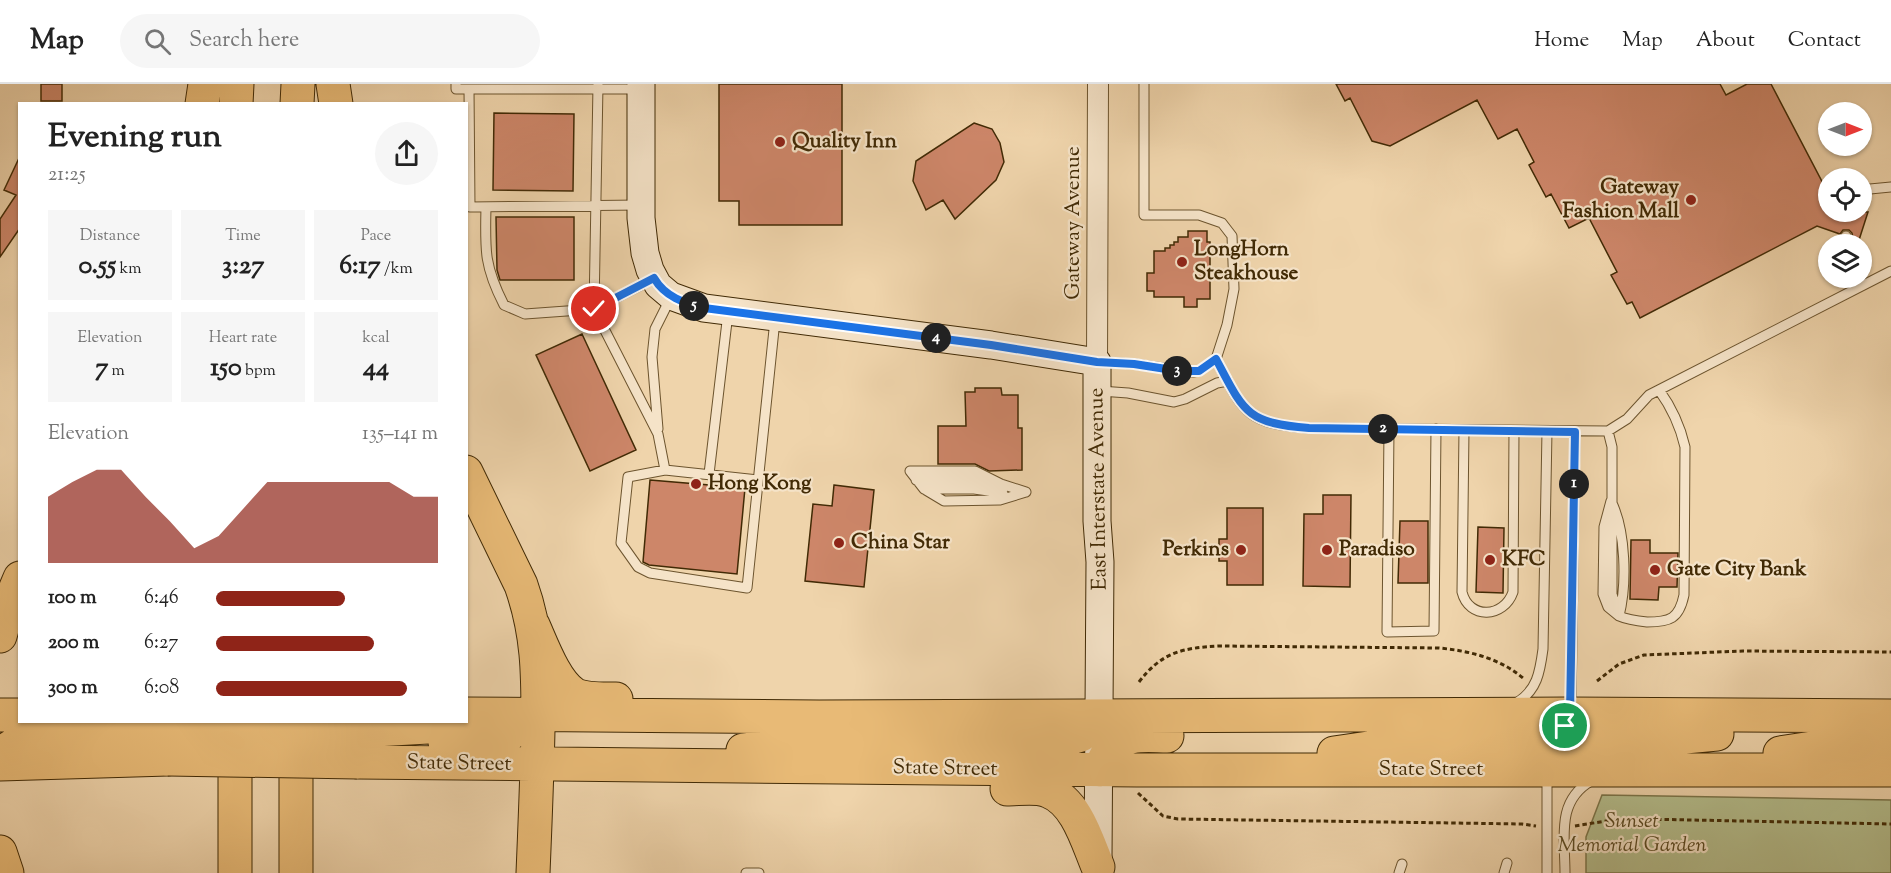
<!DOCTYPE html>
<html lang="en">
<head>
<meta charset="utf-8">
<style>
	:root { --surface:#fff; --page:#f6f6f6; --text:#222; --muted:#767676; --line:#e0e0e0; --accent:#8f2418 }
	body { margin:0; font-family:"Sorts Mill Goudy",serif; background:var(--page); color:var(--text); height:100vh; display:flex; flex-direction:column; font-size:22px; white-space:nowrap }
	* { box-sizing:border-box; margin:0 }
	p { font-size:20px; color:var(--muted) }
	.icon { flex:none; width:33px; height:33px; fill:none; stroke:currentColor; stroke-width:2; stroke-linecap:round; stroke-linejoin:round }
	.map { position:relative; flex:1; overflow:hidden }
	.sheet { position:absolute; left:18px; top:18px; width:450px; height:621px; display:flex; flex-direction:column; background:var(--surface); border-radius:0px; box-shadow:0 2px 4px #0004 }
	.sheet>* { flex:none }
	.needle { width:39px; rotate:90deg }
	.controls { position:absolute; left:1818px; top:18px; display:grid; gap:12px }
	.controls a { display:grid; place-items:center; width:54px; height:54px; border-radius:50%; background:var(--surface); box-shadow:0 2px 4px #0004; font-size:30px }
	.pin { position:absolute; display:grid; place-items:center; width:51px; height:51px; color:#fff; margin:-26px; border:3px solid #fff; border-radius:50%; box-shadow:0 2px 6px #0007 }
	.km { position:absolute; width:30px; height:30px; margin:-15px; border-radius:50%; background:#222; color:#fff; font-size:16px; line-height:30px; text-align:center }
	.round { display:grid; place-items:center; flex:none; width:63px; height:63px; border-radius:32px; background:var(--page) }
	.overview { display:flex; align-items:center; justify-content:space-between; height:102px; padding:0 30px }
	h1 { font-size:33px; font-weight:700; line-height:45px }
	.stats { display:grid; grid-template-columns:repeat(3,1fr); gap:9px; height:102px; padding:6px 30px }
	.stats div { display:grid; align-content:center; border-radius:0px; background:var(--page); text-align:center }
	.stats b { font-size:26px; font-weight:700 }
	.stats small { font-size:16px; font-weight:400 }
	.stats p { font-size:16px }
	.chart { height:168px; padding:12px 30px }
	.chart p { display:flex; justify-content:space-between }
	.chart svg { width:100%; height:108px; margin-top:6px; fill:var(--accent); opacity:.7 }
	ul { padding:0 30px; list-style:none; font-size:20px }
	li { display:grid; grid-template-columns:96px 72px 1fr; align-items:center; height:45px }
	li i { height:15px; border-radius:8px; background:var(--accent) }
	header { display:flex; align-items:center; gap:36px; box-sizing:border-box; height:84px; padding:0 30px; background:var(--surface); border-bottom:2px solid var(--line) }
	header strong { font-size:28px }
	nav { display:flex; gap:33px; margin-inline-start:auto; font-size:21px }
	.search { width:420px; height:54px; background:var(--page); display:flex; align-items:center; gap:15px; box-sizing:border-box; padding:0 21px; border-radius:33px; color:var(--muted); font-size:22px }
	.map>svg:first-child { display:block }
</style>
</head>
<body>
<header>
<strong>Map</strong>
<div class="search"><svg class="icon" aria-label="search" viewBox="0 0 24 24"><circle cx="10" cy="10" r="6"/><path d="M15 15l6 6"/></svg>Search here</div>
<nav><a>Home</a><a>Map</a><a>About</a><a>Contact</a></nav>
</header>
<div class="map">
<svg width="1891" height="789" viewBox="0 0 1891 789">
	<rect width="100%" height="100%" fill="#efd4ab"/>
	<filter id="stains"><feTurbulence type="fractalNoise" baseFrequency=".00333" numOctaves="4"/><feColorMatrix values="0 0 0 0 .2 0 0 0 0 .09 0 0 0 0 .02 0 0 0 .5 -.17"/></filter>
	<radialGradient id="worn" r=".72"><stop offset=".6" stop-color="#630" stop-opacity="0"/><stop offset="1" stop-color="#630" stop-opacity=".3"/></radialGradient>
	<path fill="#b4be8d" stroke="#7a7449" stroke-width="1.5" d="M1602,711l289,5v73h-305v-36z"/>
	<path fill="#cd8669" stroke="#412a05" stroke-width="1.5" d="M41,0h21v17h-21z
		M719,0h123v141h-103v-24h-20z
		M1336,0h384l6,11 21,-11h24l57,109v19h40l-9,28 -6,-2 -1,-5 -3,-3h-6l-3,4 -23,-8 -177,92 -8,-16 -5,2 -16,-29 6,-3 -28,-54 -20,10 -18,-34 -5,3 -17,-32 5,-3 -17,-33 -19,10 -21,-39 -87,46 -18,-5 -22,-43 -5,3z
		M494,29l80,1 -1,77 -80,-1z
		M974,39l18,6 8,14 4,19 -8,18 -41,39 -12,-19 -17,10 -13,-29 3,-20z
		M20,72v72l-20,29v-38l16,-24 -12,-5z
		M496,133h78v63h-74l-3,-10z
		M1188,147h19v11h3v57h-13v8h-13v-10h-30v-6h-7v-18h7v-22h11v-3h5v-3h4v-3h4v-5h10z
		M582,250l54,116 -46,21 -54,-116z
		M975,304h26l1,7h16v33h4v42l-33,1 -14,-7h-37v-38h28l-1,-34h10z
		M650,396l95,8 -8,86 -88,-9 -6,-3z
		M834,401l40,5 -10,97 -59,-6 8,-77 19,2z
		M1323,411h28l-1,92 -47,-1 1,-72h19z
		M1227,424h36v77h-36v-24h-8v-22h8z
		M1400,437h28v62h-30z
		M1478,443l26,1 -1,65 -27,-1z
		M1631,456h19v13h28l-1,34h-18l-1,13 -28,-1z"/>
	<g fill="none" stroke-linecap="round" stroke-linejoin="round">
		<g stroke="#6c542e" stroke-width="11">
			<path id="lane" d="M456,0v5h13
				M1144,0v131h55l23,8 10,13 2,53 -7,36 -11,34c27,53 30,65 93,69l299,3 19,-12 22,-24 242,-124
				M638,5h-169l1,118 170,-2
				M1862,113l8,-8 21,-2
				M486,123c-1,43 -2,59 18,98l21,9 69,-5 4,-224
				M1846,160v-8
				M653,195l-59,30 64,125 7,36
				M1100,278l34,2 59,8 6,-1 17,-12
				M1100,307l28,2 46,9 11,-3 32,-16 11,-2
				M658,345l-6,-72 3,-28 16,-32
				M1389,345l-2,203 47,-1 2,-202
				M1464,346l-2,162c7,28 42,26 51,0l1,-161
				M1608,347l4,16v147l7,22c9,4 18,5 28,6 23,0 32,-3 37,-27l1,-148c-5,-22 -13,-39 -26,-57
				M910,387l14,18 20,12 56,-1 26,-8
				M910,387h65l26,13 25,8
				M709,390l19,-161
				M758,396l-93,-10 -37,7 -7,66 17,24 12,6 97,15 28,-268
				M916,396h59l28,9
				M924,405h50l29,4
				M1611,417c15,30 16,83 8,115l-11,-9 -5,-13 1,-67z
				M1516,619c21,-12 24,-31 27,-54l4,-218
				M1571,624l4,-276
				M746,789h13
				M1399,789l3,-9
				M1504,789l3,-10
				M1547,789v-99
				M1565,789c0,-35 -9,-72 26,-92"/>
		</g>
		<g stroke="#6c542e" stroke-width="22">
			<path id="street" d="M1097,278l1,-278"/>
		</g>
		<g stroke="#412a05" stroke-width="29">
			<path id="secondary" d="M641,0v134l4,35 5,17 8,15 13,11 33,12 287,37 106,17v159l3,41 -2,298"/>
		</g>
		<g stroke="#412a05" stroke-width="35">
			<path id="highway" d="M333,0l3,20
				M202,20l3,-20
				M236,20l1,-20
				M297,20l1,-20
				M466,388l55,113c18,51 17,93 17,145 -1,48 -3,95 -5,143
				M533,541c9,20 22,57 41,69 11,6 30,5 42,5
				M0,552l9,-32 11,-26
				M466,630l353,3 751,-3 321,2
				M0,631h20
				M357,647l106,-6 9,-5
				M445,658l40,1 17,-4 36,-24
				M743,666l72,-9 253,-2 13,-4 16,-16
				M1334,669l55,-8 57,-4 77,-1 24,-2 18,-12
				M1780,669l39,-6 72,-6
				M0,672c14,-14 30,-22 50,-25h118
				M1552,673l10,-12 13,-3 67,-1 75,-7
				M357,678l780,8h754
				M0,680l168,-5
				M1099,686c4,-7 7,-16 12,-22 13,-16 38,-12 56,-12
				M1007,705c12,0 30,-3 41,2 29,11 39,50 50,76
				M0,768l7,21
				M235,789v-141
				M296,789v-139"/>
		</g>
		<path stroke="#412a05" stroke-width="3" stroke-dasharray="4.5 3" stroke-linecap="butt" d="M1597,597l22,-17 25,-9 99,-4 148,1
			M1139,598c23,-30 43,-34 80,-36l220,2c31,3 60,10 84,30
			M1138,709l25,23 15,3 344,5 14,2
			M1575,742l37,-6 30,-1 249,5"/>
		<use href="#lane" stroke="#f5e3c8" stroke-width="9"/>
		<use href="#street" stroke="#f5e3c8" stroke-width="20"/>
		<use href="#secondary" stroke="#f5e3c8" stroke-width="27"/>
		<use href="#highway" stroke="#e8ba76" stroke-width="33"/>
		<g stroke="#412a05" stroke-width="35" stroke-linecap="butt">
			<path id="highway-bridge" d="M168,647h189
				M168,675l189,3"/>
		</g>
		<use href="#highway-bridge" stroke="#e8ba76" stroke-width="33"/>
	</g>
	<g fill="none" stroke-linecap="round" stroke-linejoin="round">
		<g stroke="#fff" stroke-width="12">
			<path id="route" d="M594,225l60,-31c11,19 30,25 50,30l287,37 106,17 37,2 45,7h20l17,-12c28,53 30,64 93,69l266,4 -5,282 -5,12"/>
		</g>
		<use href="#route" stroke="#1a73e8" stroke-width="8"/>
	</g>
	<g fill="#8f2418" stroke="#f5e3c8" stroke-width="2">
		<circle cx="780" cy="58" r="6"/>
		<circle cx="1691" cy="116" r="6"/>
		<circle cx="1182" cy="178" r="6"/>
		<circle cx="696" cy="400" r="6"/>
		<circle cx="839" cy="459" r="6"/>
		<circle cx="1241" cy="466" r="6"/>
		<circle cx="1327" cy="466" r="6"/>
		<circle cx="1490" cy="476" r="6"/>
		<circle cx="1655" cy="486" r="6"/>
	</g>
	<g text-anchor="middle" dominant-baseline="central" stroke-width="4.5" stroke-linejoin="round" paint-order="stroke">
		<g font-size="21" font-weight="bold" fill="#412a05" stroke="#f5e3c8" text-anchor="start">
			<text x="792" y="58">Quality Inn</text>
			<text x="1679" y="104" text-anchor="end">Gateway<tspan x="1679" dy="24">Fashion Mall</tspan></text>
			<text x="1194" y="166">LongHorn<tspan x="1194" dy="24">Steakhouse</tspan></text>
			<text x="708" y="400">Hong Kong</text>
			<text x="851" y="459">China Star</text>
			<text x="1229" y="466" text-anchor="end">Perkins</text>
			<text x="1339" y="466">Paradiso</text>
			<text x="1502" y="476">KFC</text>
			<text x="1667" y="486">Gate City Bank</text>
		</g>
		<g font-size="21" fill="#412a05" stroke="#f5e3c8">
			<text transform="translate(1074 139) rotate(-90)">Gateway Avenue</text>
			<text transform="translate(1099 405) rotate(-91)">East Interstate Avenue</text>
			<text transform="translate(459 680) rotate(1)">State Street</text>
			<text transform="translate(945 685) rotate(1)">State Street</text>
			<text x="1431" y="686">State Street</text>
		</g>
		<g font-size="21" font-style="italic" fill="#584820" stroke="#f5e3c8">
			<text x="1632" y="738">Sunset<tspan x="1632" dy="24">Memorial Garden</tspan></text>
		</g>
	</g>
	<rect width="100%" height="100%" filter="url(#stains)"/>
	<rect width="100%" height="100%" fill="url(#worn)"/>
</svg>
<div class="controls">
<a><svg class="needle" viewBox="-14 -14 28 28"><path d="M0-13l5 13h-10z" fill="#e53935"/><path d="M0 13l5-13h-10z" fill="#767676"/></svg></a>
<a><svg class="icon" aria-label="locate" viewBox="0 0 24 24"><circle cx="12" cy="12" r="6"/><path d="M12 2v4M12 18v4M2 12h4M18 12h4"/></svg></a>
<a><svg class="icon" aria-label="layers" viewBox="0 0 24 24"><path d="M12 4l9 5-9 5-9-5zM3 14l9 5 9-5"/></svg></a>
</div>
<div class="pin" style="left:1565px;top:642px;background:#1e9e55"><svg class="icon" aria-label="arrive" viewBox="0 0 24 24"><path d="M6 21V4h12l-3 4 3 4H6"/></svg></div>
<div class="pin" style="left:594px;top:225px;background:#d93025"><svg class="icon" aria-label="check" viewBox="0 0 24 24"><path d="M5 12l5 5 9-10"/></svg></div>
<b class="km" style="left:1574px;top:400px">1</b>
<b class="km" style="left:1383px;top:345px">2</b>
<b class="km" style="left:1177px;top:287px">3</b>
<b class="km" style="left:936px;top:254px">4</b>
<b class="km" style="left:694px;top:222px">5</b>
<section class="sheet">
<div class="overview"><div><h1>Evening run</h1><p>21:25</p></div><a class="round"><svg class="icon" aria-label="share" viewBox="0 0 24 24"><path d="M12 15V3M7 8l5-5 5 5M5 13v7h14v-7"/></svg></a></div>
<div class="stats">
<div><p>Distance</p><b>0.55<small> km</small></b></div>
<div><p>Time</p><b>3:27</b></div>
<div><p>Pace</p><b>6:17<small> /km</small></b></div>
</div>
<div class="stats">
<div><p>Elevation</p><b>7<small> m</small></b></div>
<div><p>Heart rate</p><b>150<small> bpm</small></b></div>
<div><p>kcal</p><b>44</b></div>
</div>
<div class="chart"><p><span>Elevation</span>135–141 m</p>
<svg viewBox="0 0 160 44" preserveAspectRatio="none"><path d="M0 44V17L10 11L20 6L30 6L40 17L50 27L60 38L70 33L80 22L90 11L100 11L110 11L120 11L130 11L140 11L150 17L160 17V44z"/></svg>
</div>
<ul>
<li><b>100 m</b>6:46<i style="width:58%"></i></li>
<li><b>200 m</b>6:27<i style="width:71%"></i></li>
<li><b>300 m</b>6:08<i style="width:86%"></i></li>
</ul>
</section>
</div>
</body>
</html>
